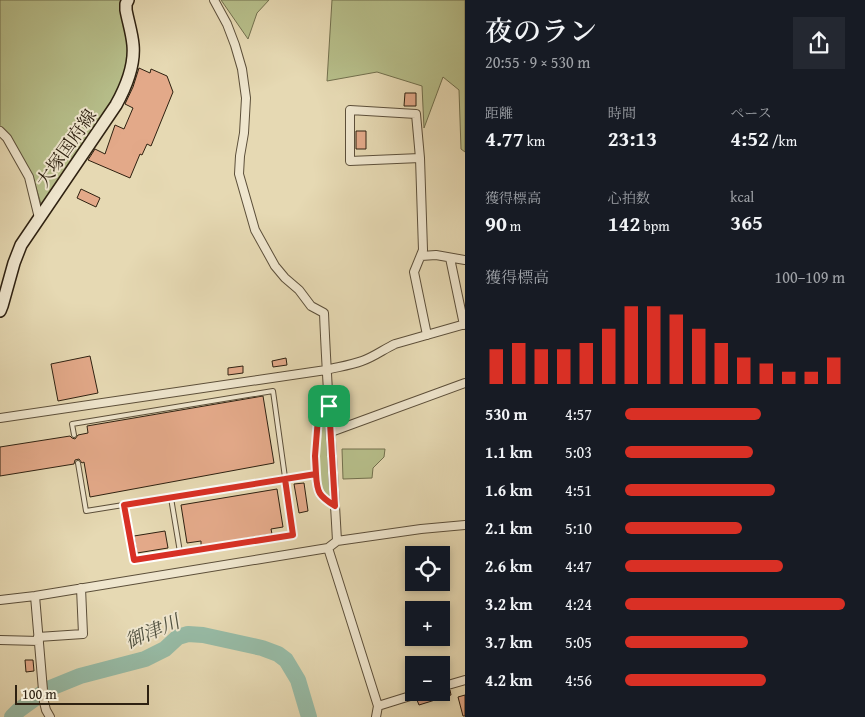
<!DOCTYPE html>
<html lang="ja">
<head>
<meta charset="utf-8">
<style>
	:root { --surface:#171b24; --page:#242831; --text:#f1f3f6; --muted:#9ea1a6; --accent:#d93025 }
	body { margin:0; font-family:"Gentium Book Plus","Noto Serif JP",serif; background:var(--page); color:var(--text); height:100vh; display:flex; flex-direction:column; font-size:19px; white-space:nowrap }
	* { box-sizing:border-box; margin:0 }
	p { font-size:16px; color:var(--muted) }
	.icon { flex:none; width:28px; height:28px; fill:none; stroke:currentColor; stroke-width:2; stroke-linecap:round; stroke-linejoin:round }
	.map { position:relative; flex:1; overflow:hidden }
	.side { display:flex; flex-direction:column; background:var(--surface); width:400px }
	.side>* { flex:none }
	.fabs { position:absolute; left:405px; top:546px; display:grid; gap:10px }
	.fabs a { display:grid; place-items:center; width:45px; height:45px; border-radius:0px; background:var(--surface); box-shadow:0 2px 8px #0003; font-size:25px }
	.scale { position:absolute; left:15px; bottom:12px; width:134px; box-sizing:border-box; padding-left:5px; border:2px solid #2e2111; border-top:0; font-size:14px; line-height:18px; white-space:nowrap; color:#2e2111; -webkit-text-stroke:4px #efe6ce; paint-order:stroke }
	.pin { position:absolute; display:grid; place-items:center; width:42px; height:42px; color:#fff; margin:-21px; border-radius:10px; box-shadow:0 2px 8px #0006 }
	.round { display:grid; place-items:center; flex:none; width:52px; height:52px; border-radius:0px; background:var(--page) }
	.head { display:flex; align-items:center; justify-content:space-between; height:85px; padding:0 20px }
	h1 { font-size:28px; font-weight:600; line-height:38px }
	.figures { display:grid; grid-template-columns:repeat(3,1fr); gap:8px; height:85px; padding:5px 20px }
	.figures div { display:grid; align-content:center }
	.figures b { font-size:21px; font-weight:600 }
	.figures small { font-size:14px; font-weight:400 }
	.figures p { font-size:14px }
	.chart { height:140px; padding:10px 20px }
	.chart p { display:flex; justify-content:space-between }
	.chart svg { width:100%; height:90px; margin-top:5px; stroke:var(--accent); stroke-width:6 }
	ul { padding:0 20px; list-style:none; font-size:16px }
	li { display:grid; grid-template-columns:80px 60px 1fr; align-items:center; height:38px }
	li i { height:12px; border-radius:6px; background:var(--accent) }
	main { display:flex; flex:1; min-height:0 }
	.map>svg:first-child { display:block }
</style>
</head>
<body>
<main>
<div class="map">
<svg width="465" height="717" viewBox="0 0 465 717">
	<rect width="100%" height="100%" fill="#e6d9b3"/>
	<filter id="stains"><feTurbulence type="fractalNoise" baseFrequency=".004" numOctaves="4"/><feColorMatrix values="0 0 0 0 .2 0 0 0 0 .09 0 0 0 0 .02 0 0 0 .5 -.17"/></filter>
	<radialGradient id="worn" r=".72"><stop offset=".6" stop-color="#630" stop-opacity="0"/><stop offset="1" stop-color="#630" stop-opacity=".3"/></radialGradient>
	<path fill="#b7bf8b" stroke="#72704e" d="M0,0h123l6,48 -1,12 -9,31 -76,113h-2l-9,-30 -24,-38 -8,-9z
		M221,0h48l-12,13 -9,26z
		M332,0h133v152l-4,-3 -2,-59 -16,-13 -19,51 -2,-42 -45,-14 -50,9z
		M325,413h1l4,83 -2,1 -7,-7 -2,-6 -1,-31 3,-33z
		M342,449h43l-1,8 -11,11 -1,10 -29,1z"/>
	<g fill="none" stroke-linecap="round" stroke-linejoin="round">
		<path stroke="#97bba6" stroke-width="16" d="M12,717l7,-7 29,-21 32,-13 65,-17 20,-10 13,-12 10,-3 15,1 59,13 16,6 8,6 12,20 11,37"/>
	</g>
	<path fill="#e3a989" stroke="#2e2111" d="M139,68l11,5 1,-4 16,7 6,16 -22,54 -4,-2 -5,11 -2,-1 -10,24 -42,-18 7,-11 10,5 10,-29 9,4 9,-21 -8,-4 8,-17z
		M405,93h11v13h-12z
		M356,131h10v18h-10z
		M81,189l19,9 -4,9 -19,-9z
		M90,356l8,37 -40,8 -7,-37z
		M286,358l1,7 -14,2 -1,-6z
		M243,366v7l-15,2v-7z
		M263,396l11,67 -184,34 -6,-35 -2,1 -3,-4 -4,1 -1,4 -74,12v-29l70,-11 2,2 3,1 3,-4 10,-2 -1,-7z
		M304,483l4,28 -9,2 -5,-29z
		M277,489l6,38 -12,2 1,5 -71,12v-5l-14,2 -6,-38z
		M165,531l3,17 -31,5 -3,-17z
		M25,660h8l1,11 -8,1z
		M450,690l1,5 -32,10 -2,-5 19,-8h7z
		M465,695v21h-2l-5,-19z"/>
	<g fill="none" stroke-linecap="round" stroke-linejoin="round">
		<g stroke="#5c4f3a" stroke-width="6">
			<path id="service" d="M329,406c-5,2 -8,7 -10,12 -4,10 -5,63 -1,73 3,6 11,11 17,15
				M74,435l-2,-11 201,-33 20,144 -159,25 -10,-55
				M78,463l8,48 230,-37
				M171,498l9,54"/>
		</g>
		<g stroke="#5c4f3a" stroke-width="10">
			<path id="minor" d="M214,0l13,24 8,21 7,24 4,29 -2,35 -4,23 -1,18 16,56 20,36 10,12 14,12 12,16 13,7c3,76 9,152 13,228
				M0,131l7,7 22,39 10,41
				M420,158l-70,3v-51l66,4 4,44 3,92 -9,22 13,63
				M421,256l15,-1 29,5
				M450,258l14,67
				M0,418l326,-48c12,-3 25,-5 36,-9 12,-4 22,-12 33,-17l70,-20
				M331,432l134,-49
				M328,548l50,158 -2,11
				M35,596l9,106 2,8 4,7
				M0,600l35,-4 293,-48 9,-7 84,-12 44,-4
				M38,637l45,-3 -2,-46
				M0,640l39,1
				M441,687l24,-7
				M378,706l45,-14"/>
		</g>
		<g stroke="#2e2111" stroke-width="14">
			<path id="secondary" d="M0,311l2,-5 12,-43 7,-18 95,-140c10,-18 19,-39 17,-60 -1,-12 -5,-24 -7,-35v-6l2,-4"/>
		</g>
		<use href="#service" stroke="#efe6ce" stroke-width="4"/>
		<use href="#minor" stroke="#efe6ce" stroke-width="8"/>
		<use href="#secondary" stroke="#efe6ce" stroke-width="11"/>
	</g>
	<g fill="none" stroke-linecap="round" stroke-linejoin="round">
		<g stroke="#fff" stroke-width="10">
			<path id="route" d="M329,406l-5,2 -6,10 -3,38 1,18 -31,5 8,56 -159,25 -10,-55 192,-31c1,19 3,22 19,32l-6,-100"/>
		</g>
		<use href="#route" stroke="#d93025" stroke-width="6"/>
	</g>
	<g text-anchor="middle" dominant-baseline="central" stroke-width="4" stroke-linejoin="round" paint-order="stroke">
		<g font-size="18" fill="#2e2111" stroke="#efe6ce">
			<text transform="translate(66 148) rotate(-55)">大塚国府線</text>
		</g>
		<g font-size="19" font-style="italic" fill="#4e4f3e" stroke="#efe6ce">
			<text transform="translate(152 631) rotate(-23)">御津川</text>
		</g>
	</g>
	<rect width="100%" height="100%" filter="url(#stains)"/>
	<rect width="100%" height="100%" fill="url(#worn)"/>
</svg>
<div class="fabs">
<a><svg class="icon" aria-label="locate" viewBox="0 0 24 24"><circle cx="12" cy="12" r="6"/><path d="M12 2v4M12 18v4M2 12h4M18 12h4"/></svg></a>
<a>+</a>
<a>−</a>
</div>
<div class="scale">100 m</div>
<div class="pin" style="left:329px;top:406px;background:#1e9e55"><svg class="icon" aria-label="arrive" viewBox="0 0 24 24"><path d="M6 21V4h12l-3 4 3 4H6"/></svg></div>
</div>
<section class="side">
<div class="head"><div><h1>夜のラン</h1><p>20:55 · 9 × 530 m</p></div><a class="round"><svg class="icon" aria-label="share" viewBox="0 0 24 24"><path d="M12 15V3M7 8l5-5 5 5M5 13v7h14v-7"/></svg></a></div>
<div class="figures">
<div><p>距離</p><b>4.77<small> km</small></b></div>
<div><p>時間</p><b>23:13</b></div>
<div><p>ペース</p><b>4:52<small> /km</small></b></div>
</div>
<div class="figures">
<div><p>獲得標高</p><b>90<small> m</small></b></div>
<div><p>心拍数</p><b>142<small> bpm</small></b></div>
<div><p>kcal</p><b>365</b></div>
</div>
<div class="chart"><p><span>獲得標高</span>100–109 m</p>
<svg viewBox="0 0 160 44" preserveAspectRatio="none"><path d="M5 44V27M15 44V24M25 44V27M35 44V27M45 44V24M55 44V17M65 44V6M75 44V6M85 44V10M95 44V17M105 44V24M115 44V31M125 44V34M135 44V38M145 44V38M155 44V31"/></svg>
</div>
<ul>
<li><b>530 m</b>4:57<i style="width:62%"></i></li>
<li><b>1.1 km</b>5:03<i style="width:58%"></i></li>
<li><b>1.6 km</b>4:51<i style="width:68%"></i></li>
<li><b>2.1 km</b>5:10<i style="width:53%"></i></li>
<li><b>2.6 km</b>4:47<i style="width:72%"></i></li>
<li><b>3.2 km</b>4:24<i style="width:100%"></i></li>
<li><b>3.7 km</b>5:05<i style="width:56%"></i></li>
<li><b>4.2 km</b>4:56<i style="width:64%"></i></li>
</ul>
</section>
</main>
</body>
</html>
